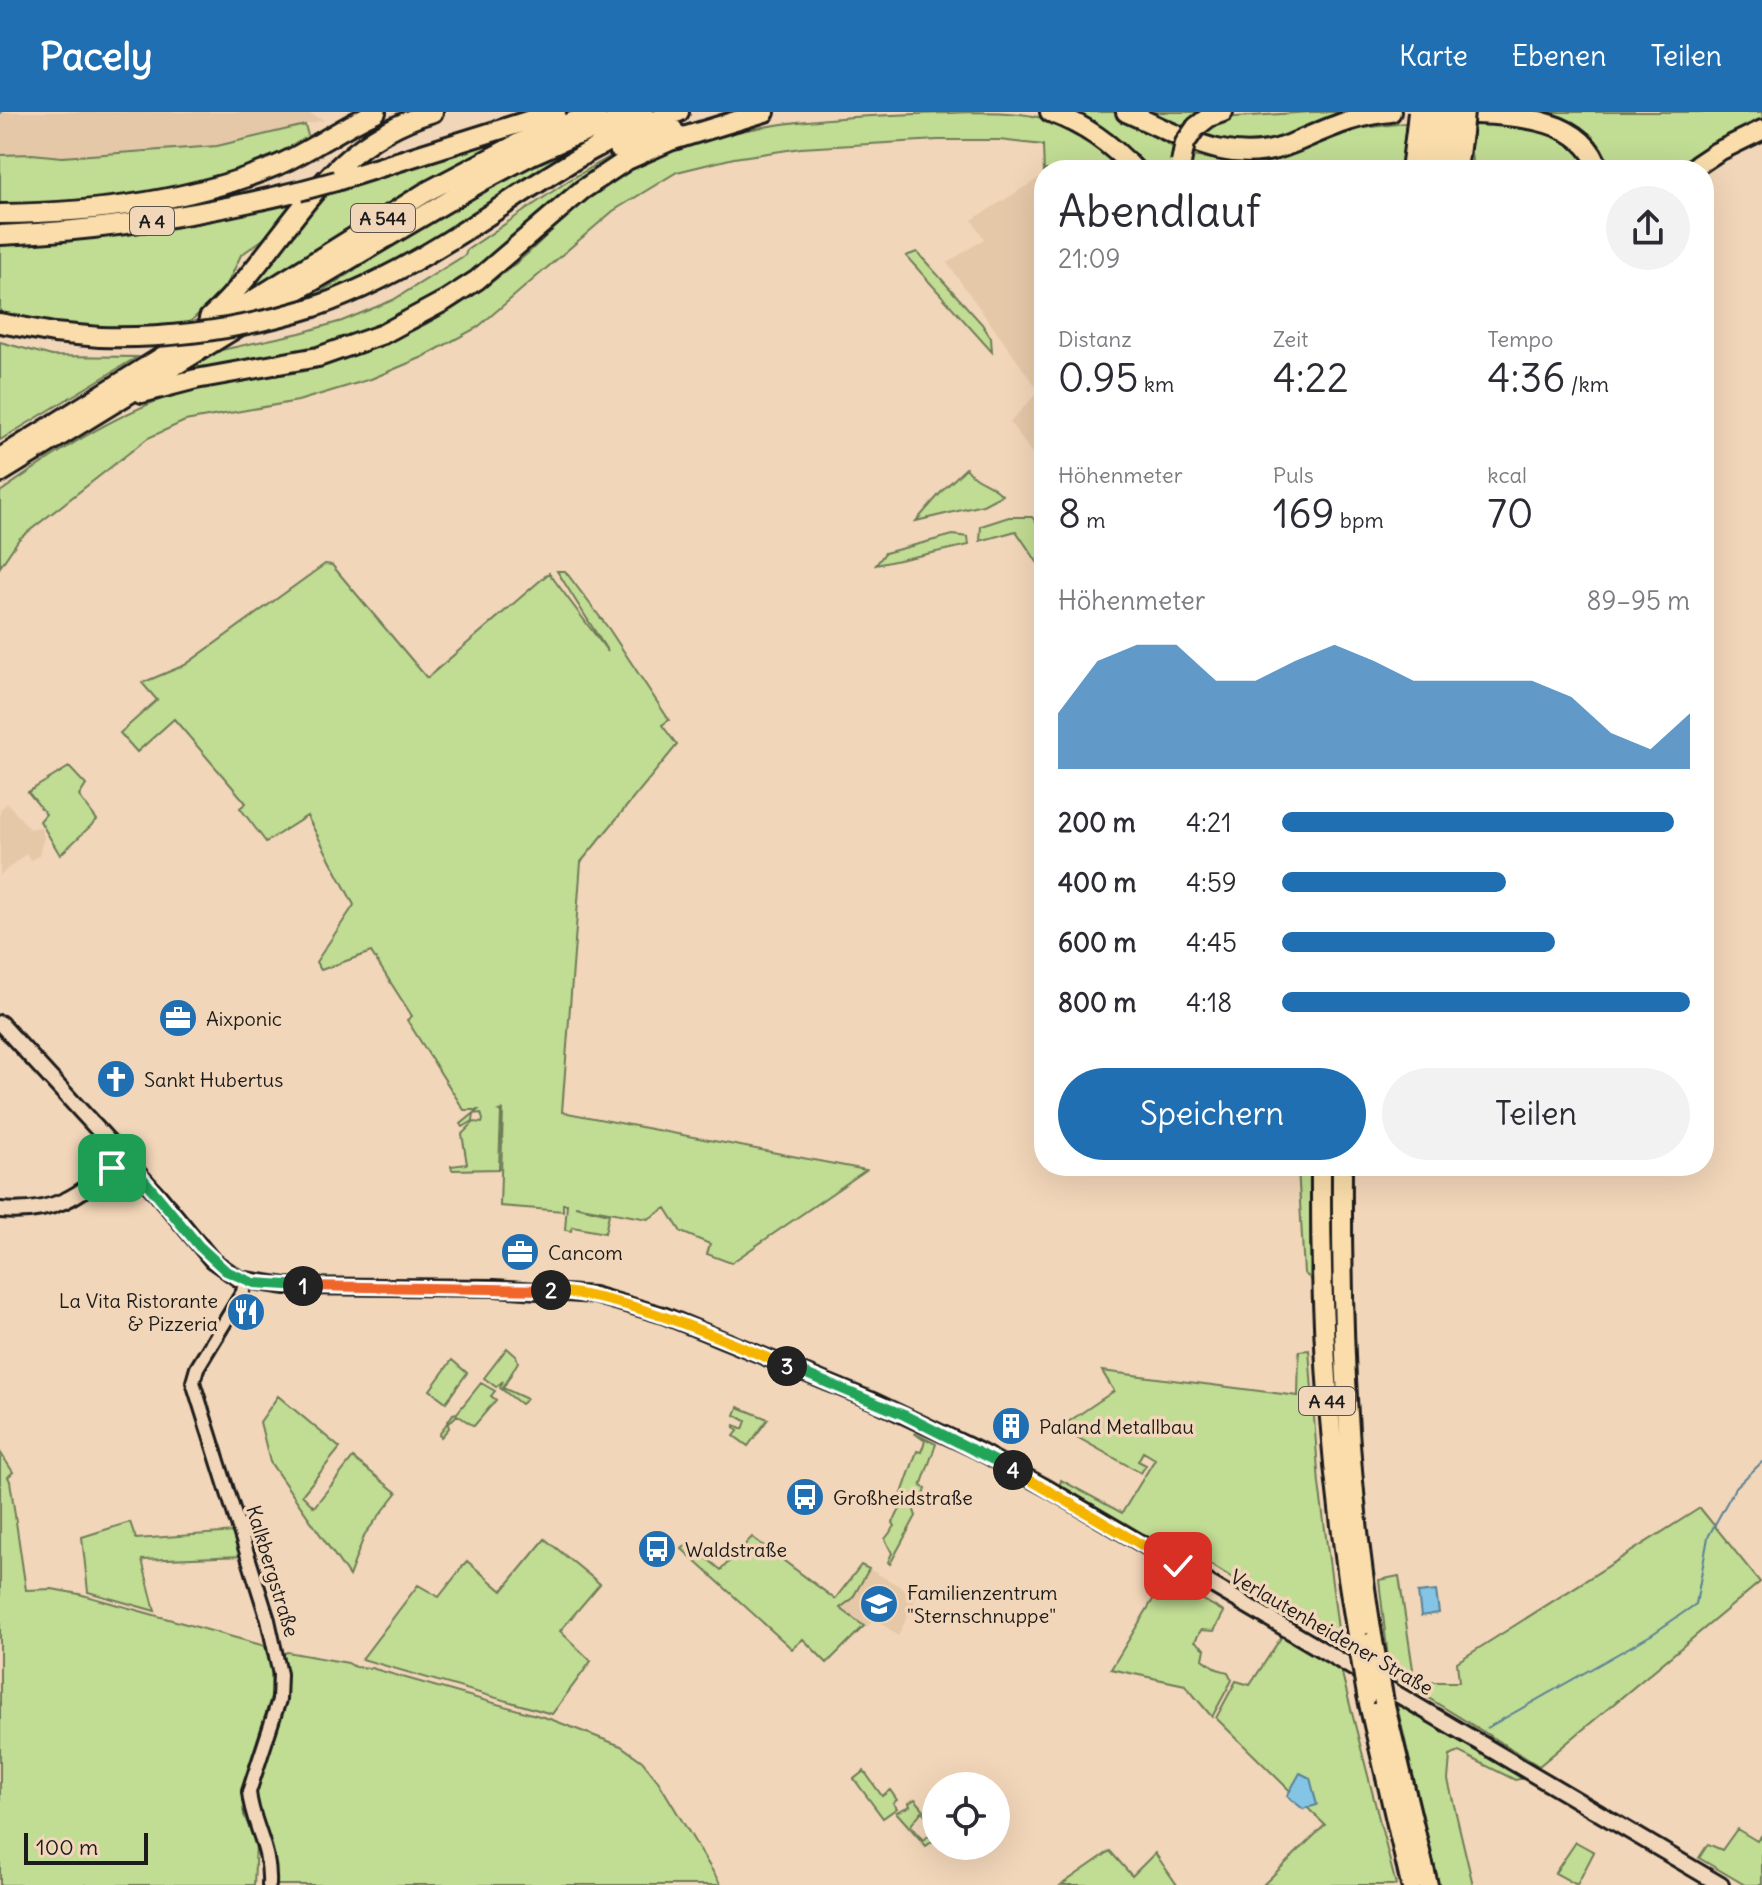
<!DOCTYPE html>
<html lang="de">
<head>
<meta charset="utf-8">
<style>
	:root { --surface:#fff; --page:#f2f2f3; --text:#2b2b33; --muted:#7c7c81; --accent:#1f6fb2 }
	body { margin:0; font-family:Delius,sans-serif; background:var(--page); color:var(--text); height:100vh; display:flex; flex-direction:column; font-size:30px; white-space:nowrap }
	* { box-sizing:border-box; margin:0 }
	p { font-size:26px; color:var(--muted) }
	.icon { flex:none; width:44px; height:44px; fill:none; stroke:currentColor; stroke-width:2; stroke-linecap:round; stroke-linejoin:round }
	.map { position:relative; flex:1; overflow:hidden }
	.details { position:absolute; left:1034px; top:48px; width:680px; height:1016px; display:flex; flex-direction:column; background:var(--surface); border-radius:32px; box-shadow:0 8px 32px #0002 }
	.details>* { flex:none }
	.fabs { position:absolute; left:922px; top:1660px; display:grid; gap:16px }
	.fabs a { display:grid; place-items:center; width:88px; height:88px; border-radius:50%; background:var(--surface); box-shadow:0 8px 32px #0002; font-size:40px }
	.scale { position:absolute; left:24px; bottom:20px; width:124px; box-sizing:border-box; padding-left:8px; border:4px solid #1c1c1c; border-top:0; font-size:22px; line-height:28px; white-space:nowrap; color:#1c1c1c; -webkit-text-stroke:6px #f2d6b9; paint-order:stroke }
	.pin { position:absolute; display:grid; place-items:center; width:68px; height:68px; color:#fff; margin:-34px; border-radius:16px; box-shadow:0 4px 12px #0006 }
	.km { position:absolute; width:40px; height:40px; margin:-20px; border-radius:50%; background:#222; color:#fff; font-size:22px; line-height:40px; text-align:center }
	.round { display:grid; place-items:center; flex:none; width:84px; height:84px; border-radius:42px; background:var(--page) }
	.overview { display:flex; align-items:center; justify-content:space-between; height:136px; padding:0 24px }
	h1 { font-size:44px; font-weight:600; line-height:60px }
	.figures { display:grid; grid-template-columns:repeat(3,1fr); gap:12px; height:136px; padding:8px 24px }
	.figures div { display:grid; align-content:center }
	.figures b { font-size:40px; font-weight:600 }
	.figures small { font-size:22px; font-weight:400 }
	.figures p { font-size:22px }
	.chart { height:224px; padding:16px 24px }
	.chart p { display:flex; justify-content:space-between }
	.chart svg { width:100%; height:144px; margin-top:8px; fill:var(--accent); opacity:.7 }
	.button { display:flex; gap:16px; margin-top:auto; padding:16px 24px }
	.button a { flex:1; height:92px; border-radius:48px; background:var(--accent); color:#fff; font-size:32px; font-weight:600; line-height:92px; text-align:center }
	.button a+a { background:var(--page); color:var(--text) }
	ul { padding:0 24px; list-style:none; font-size:26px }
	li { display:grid; grid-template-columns:128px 96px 1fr; align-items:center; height:60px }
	li i { height:20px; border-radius:10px; background:var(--accent) }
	header { display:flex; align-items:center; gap:48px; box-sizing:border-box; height:112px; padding:0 40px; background:var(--accent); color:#fff }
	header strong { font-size:38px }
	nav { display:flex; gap:44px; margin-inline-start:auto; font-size:28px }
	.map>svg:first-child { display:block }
</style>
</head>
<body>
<header>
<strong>Pacely</strong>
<nav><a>Karte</a><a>Ebenen</a><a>Teilen</a></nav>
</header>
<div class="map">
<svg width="1762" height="1773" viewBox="0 0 1762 1773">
	<rect width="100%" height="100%" fill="#f2d6b9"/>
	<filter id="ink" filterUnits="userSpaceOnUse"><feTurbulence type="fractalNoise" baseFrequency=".0125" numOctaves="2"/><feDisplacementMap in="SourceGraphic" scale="16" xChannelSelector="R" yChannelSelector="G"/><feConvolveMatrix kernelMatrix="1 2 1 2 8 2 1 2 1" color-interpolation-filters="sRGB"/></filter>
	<g filter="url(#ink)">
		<path fill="#e5c8a8" d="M0,0h305l19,8 -107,26 -217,22z
			M1044,63v296l-34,-49 29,-31 -92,-128 37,-24 -12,-19z
			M7,691l23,26 11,-2 3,10 -5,18 -7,5 -6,-6 -26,21v-65z
			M869,1457l48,27 -19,40 -23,-18 -9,10 -27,-19 13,-10z"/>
		<path fill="#c1dc93" stroke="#6e7c58" stroke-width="2" d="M973,0c74,0 95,8 150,58h-79v5l-1,-30 -44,-5h-61l-137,8 -67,10 -57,14 -64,39 -135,116 -55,30 -52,22 -73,22 -113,20 -37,17 -129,101 -19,28v-75c60,-42 120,-82 191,-103 42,-12 88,-10 131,-22 30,-9 61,-24 90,-36 37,-17 84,-50 115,-77 24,-22 46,-46 72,-65 102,-74 252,-72 374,-77z
			M1064,0h49l63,37v21h-34z
			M1138,0h71l-26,21z
			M1311,0h51l-105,35 -60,-8 13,-15 11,-6z
			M1538,0h224v10l-45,22 -38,26h-74z
			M1406,11l-3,47h-214l1,-14 37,5 36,-1 31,-7 62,-24z
			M1474,12c46,2 91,-1 115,46h-116l-3,-26 2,-1z
			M305,13l4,14c-34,18 -70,37 -108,46 -65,15 -135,18 -201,20v-50l32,-1 30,3 155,-11z
			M529,19l-85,40 -198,123 65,-96z
			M589,30c-88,58 -176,126 -278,156l172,-110z
			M611,44l3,7 -169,134 -120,54 -157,28 49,-28 83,-18 42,-12 51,-21 72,-45 2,-5 101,-69z
			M296,91l-20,27 -35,25 -15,32 -39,38 -41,3h-81l-65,-12v-72l97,-6 61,-7z
			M917,140l65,72 9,14 1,14 -86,-96z
			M0,230l52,14 85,1 -137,83z
			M966,356c12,16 22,12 36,27l-19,10 -67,16 28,-32z
			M1009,405h23l12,15v40l-28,-41 -36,10 1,-15z
			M953,423l15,2 1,8 -93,20 9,-12z
			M325,452l7,1 95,113 122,-105 59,79 -51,-81h8l44,58 60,91 -7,5 15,20 -96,117 -19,250 304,58 -135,93 -24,-9 3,-10 -29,-12 -15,-24 -18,11 -73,-13 34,8 -4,19 -32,-6 -2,4 -6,-1 2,-26h-4v7l-63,-5 3,-96 -4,1 2,1 -2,57 -47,1 -1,-4 16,-2 -5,-30 12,-12 8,1 1,-3 -2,-7 -7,1 -1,7 -10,6 -2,-3 17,-14h-14l-57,-90 5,-4 -41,-64 -50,18 -5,-8 38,-57 -47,-89 -41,26 -26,-34 6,-5 -72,-84 -37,33 -17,-19 37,-33 -15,-17 43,-18z
			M69,655l17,18 -7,11 18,24 -37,35 -20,-34 6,-7 -18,-22z
			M1298,1054h12v112l-6,-5z
			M507,1236l9,8 2,6 -15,26 24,11 -6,5 -21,-16 3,-7 -7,6 -12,-9z
			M1309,1238l10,134 21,160 -163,-100 -4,7 -113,-66 1,-5 61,33 33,-54 -12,-7 -5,9 8,4 -5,8 -64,-36 2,-5 -11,-10 46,-31 -12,-20 196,25 1,-45z
			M452,1248l15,13 -21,29 -16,-12z
			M481,1271l14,8 -4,5 5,4 -22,26 -17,-11 -9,9 1,4 -8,9 -2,-2 14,-21 4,-1z
			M278,1284l62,52 -38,47 12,12 39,-49 44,35 -32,41 -16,42 -79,-114 -10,-40z
			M738,1295l30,12 -20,27 -14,-10 4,-5 -4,-4 1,-2 8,4 3,-8 -11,-6z
			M914,1321l22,11 -15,42 5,3 -4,13 -7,-3 -3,6 -12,-6 17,-48 4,1 4,-11z
			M0,1340l13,20 -5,5 2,4 16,109 26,-1 27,5 186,52 6,26 1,22 -31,96 3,25 12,29 -2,41h-254z
			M884,1381l29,15 3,8 -26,48 -2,-2 4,-9 -7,-14 10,-13 -2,-3 9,-18 -20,-8z
			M1700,1396l60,74 -221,184 -122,-75 8,-9h34l-2,-20z
			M130,1410l6,17 100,-7 7,24 -101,4 13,51 -67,-19 -6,-55z
			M752,1425l83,62 26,-34 8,4 -17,30 -12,9 24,18 -37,37 -24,-24 -11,10 -110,-100 6,-6 33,27z
			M545,1427l55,45 -40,47 31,30 -39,53 -190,-55 56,-74 21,12 28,-36 35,30z
			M1399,1464l14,93 -4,12 -7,1 -12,-7 -11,-95z
			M1169,1468l55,32 -10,19 -13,-1 -6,11 10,8 -2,10 14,10 11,3 4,8 -20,37 -27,-32 -74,-16 52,-86z
			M1284,1521l57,37 55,215h-133l62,-60 -109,-107 20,-37 14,4z
			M287,1540l61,11 7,4 16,1 179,51 71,27 21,15 16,20 63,104h-446c3,-41 -18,-59 -20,-93l28,-91 3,-13 -5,-33z
			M1396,1590l128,76 -9,2 -56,-28 -9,4 -2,24 25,105h-34z
			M864,1659l18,25 8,-6 7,10 -4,3 4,5 -14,10 -29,-39z
			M915,1687l21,25v3l-14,-16 -11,14 12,15 7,-5 4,5 -8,6 -30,-34 14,-6 -1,-3z
			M1737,1717l20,12 5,-6v50h-17l-46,-27 9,-14 14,6z
			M1576,1730l18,10 -17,33 -22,-12z
			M1110,1739l22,25 23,-23 22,32h-116z"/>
		<path fill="#84c4e4" stroke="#5a8194" stroke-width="2" d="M1436,1479l3,22 -18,3 -3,-23z
			M1300,1661l10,5 7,27 -14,4 -16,-13z"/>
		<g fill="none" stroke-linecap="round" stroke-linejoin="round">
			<path stroke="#5a8194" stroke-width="2" d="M0,1l1,-1
				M1487,1616l164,-93 45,-31 12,-67 27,-49 27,-26"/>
			<g stroke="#1c1c1c" stroke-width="18">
				<path id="tertiary" d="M245,1169l-2,11 -46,76 -4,14 75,238 12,54 -1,26 -30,92c3,33 22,55 20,93"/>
			</g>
			<g stroke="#1c1c1c" stroke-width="20">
				<path id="secondary" d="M0,911l158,172 54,65 27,19 47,7 209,2 99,7 69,20 210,86 104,49 72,39 672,396
					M0,1098c60,5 81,-17 125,-53"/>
			</g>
			<g stroke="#1c1c1c" stroke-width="24">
				<path id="motorway" d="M1050,0c35,13 60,31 85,58
					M1126,0c53,23 105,57 165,32 34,-14 63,-29 100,-32
					M1451,1c52,3 131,-1 148,57
					M1196,15l13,-10 14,-5
					M618,36l55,-19
					M1411,58l5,-39
					M1426,58l4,-39
					M1443,58l4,-38
					M1457,58l5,-38
					M1690,58l27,-18 45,-22
					M336,69l220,-69
					M0,102c94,-1 191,-12 278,-49 34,-15 64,-38 98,-53
					M0,123c102,-4 200,-20 299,-44
					M314,195c46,-16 89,-38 131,-64 77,-47 146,-104 234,-131
					M209,206c80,-74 109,-172 224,-206
					M0,211l54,10 46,4
					M142,281l54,-14 122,-22 65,-23 63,-34 31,-20 105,-90 45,-30 43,-19 95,-29
					M0,346l428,-267 93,-49 76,-30
					M0,361l301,-185 183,-108 47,-25 38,-17 75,-26
					M1321,1054c-1,161 9,310 36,469
					M1342,1054c-1,159 5,319 31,475
					M1367,1583l44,190
					M1384,1590l44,183"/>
			</g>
			<use href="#tertiary" stroke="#f2d6b9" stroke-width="12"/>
			<use href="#secondary" stroke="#f2d6b9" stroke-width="14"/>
			<use href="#motorway" stroke="#faddab" stroke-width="18"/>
			<g stroke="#1c1c1c" stroke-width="24" stroke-linecap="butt">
				<path id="motorway-bridge" d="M1416,19l2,-19
					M1430,19l3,-19
					M1447,20l3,-20
					M1462,20l2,-20
					M1181,51l4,-20 11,-16
					M299,79l37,-10
					M100,225c74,2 143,-8 214,-30
					M1357,1523l10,60
					M1373,1529l11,61"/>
			</g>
			<use href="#motorway-bridge" stroke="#faddab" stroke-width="18"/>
		</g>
	</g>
	<g fill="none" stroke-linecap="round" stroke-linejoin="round" filter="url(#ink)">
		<g stroke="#fff" stroke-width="16">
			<path id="split-1" d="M112,1056l13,-11 74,89 27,25 28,12 49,3"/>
		</g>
		<g stroke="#fff" stroke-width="16">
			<path id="split-2" d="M303,1174l248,4"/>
		</g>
		<g stroke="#fff" stroke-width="16">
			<path id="split-3" d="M551,1178c88,10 156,43 236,76"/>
		</g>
		<g stroke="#fff" stroke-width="16">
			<path id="split-4" d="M787,1254l117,49 109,55"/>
		</g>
		<g stroke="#fff" stroke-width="16">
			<path id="split-5" d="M1013,1358l165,96"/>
		</g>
		<use href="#split-1" stroke="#22a559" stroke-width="10"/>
		<use href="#split-2" stroke="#f0652b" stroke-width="10"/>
		<use href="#split-3" stroke="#f5b400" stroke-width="10"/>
		<use href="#split-4" stroke="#22a559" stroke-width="10"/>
		<use href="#split-5" stroke="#f5b400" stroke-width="10"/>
	</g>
	<defs>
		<g id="office-disc" transform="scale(2)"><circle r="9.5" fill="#1f6fb2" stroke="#f2d6b9"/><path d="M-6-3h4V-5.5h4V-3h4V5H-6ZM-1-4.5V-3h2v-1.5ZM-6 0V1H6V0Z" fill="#fff"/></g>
		<g id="church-disc" transform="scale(2)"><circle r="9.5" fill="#1f6fb2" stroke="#f2d6b9"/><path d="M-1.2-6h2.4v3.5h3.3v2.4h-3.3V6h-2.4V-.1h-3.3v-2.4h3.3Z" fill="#fff"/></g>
		<g id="restaurant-disc" transform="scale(2)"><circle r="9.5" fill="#1f6fb2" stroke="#f2d6b9"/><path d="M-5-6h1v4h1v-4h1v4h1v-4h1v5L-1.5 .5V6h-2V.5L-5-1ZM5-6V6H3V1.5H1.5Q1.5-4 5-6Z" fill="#fff"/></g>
		<g id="building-disc" transform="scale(2)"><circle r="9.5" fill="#1f6fb2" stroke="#f2d6b9"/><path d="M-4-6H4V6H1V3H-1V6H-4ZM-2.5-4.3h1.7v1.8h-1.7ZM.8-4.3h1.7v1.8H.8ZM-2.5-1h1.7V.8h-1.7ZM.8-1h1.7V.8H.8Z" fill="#fff"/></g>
		<g id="bus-disc" transform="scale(2)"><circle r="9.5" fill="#1f6fb2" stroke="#f2d6b9"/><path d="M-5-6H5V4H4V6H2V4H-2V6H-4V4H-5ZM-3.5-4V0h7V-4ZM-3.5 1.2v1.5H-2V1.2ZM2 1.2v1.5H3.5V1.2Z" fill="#fff"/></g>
		<g id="school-disc" transform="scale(2)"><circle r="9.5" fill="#1f6fb2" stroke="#f2d6b9"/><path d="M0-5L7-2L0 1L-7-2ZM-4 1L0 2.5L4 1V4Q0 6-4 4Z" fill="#fff"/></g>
	</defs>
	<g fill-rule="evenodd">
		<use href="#office-disc" x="178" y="906"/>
		<use href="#church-disc" x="116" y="967"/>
		<use href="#office-disc" x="520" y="1140"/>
		<use href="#restaurant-disc" x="246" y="1200"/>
		<use href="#building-disc" x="1011" y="1314"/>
		<use href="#bus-disc" x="805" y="1385"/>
		<use href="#bus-disc" x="657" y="1437"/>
		<use href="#school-disc" x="879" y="1492"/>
	</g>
	<g text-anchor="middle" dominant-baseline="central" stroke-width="7" stroke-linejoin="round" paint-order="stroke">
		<g fill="#f2d6b9" stroke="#5c544b" stroke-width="2">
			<rect x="351" y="92" width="64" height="28" rx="6"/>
			<rect x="130" y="95" width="44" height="28" rx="6"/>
			<rect x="1299" y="1275" width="56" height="28" rx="6"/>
		</g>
		<g font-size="18" font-weight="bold" fill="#1c1c1c">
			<text x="383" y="106">A 544</text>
			<text x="152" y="109">A 4</text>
			<text x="1327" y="1289">A 44</text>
		</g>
		<g font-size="20" fill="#1c1c1c" stroke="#f2d6b9" text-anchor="start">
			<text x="206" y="906">Aixponic</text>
			<text x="144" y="967">Sankt Hubertus</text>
			<text x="548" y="1140">Cancom</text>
			<text x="218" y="1188" text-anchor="end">La Vita Ristorante<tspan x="218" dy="23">&amp; Pizzeria</tspan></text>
			<text x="1039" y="1314">Paland Metallbau</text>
			<text x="833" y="1385">Großheidstraße</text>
			<text x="685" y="1437">Waldstraße</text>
			<text x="907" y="1480">Familienzentrum<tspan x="907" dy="23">"Sternschnuppe"</tspan></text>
		</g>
		<g font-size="20" fill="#1c1c1c" stroke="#f2d6b9">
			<text transform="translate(273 1459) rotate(73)">Kalkbergstraße</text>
			<text transform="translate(1332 1520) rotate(30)">Verlautenheidener Straße</text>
		</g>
	</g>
</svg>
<div class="fabs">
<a><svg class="icon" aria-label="locate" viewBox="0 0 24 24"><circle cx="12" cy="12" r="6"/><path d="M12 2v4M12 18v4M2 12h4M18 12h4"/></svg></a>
</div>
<div class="scale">100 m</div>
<div class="pin" style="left:112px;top:1056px;background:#1e9e55"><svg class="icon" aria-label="arrive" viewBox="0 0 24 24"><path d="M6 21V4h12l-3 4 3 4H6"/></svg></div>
<div class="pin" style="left:1178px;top:1454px;background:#d93025"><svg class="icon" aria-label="check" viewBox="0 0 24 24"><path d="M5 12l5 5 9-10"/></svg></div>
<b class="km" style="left:303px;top:1174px">1</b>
<b class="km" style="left:551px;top:1178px">2</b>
<b class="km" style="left:787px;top:1254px">3</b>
<b class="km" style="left:1013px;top:1358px">4</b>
<section class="details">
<div class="overview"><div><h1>Abendlauf</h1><p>21:09</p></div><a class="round"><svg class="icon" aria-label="share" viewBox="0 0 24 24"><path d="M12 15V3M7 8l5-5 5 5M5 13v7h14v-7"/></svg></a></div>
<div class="figures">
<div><p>Distanz</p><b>0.95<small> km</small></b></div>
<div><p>Zeit</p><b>4:22</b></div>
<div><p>Tempo</p><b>4:36<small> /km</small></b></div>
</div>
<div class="figures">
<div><p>Höhenmeter</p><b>8<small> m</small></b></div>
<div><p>Puls</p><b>169<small> bpm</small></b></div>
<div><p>kcal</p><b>70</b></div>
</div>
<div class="chart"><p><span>Höhenmeter</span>89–95 m</p>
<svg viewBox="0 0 160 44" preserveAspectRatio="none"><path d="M0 44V27L10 11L20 6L30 6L40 17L50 17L60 11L70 6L80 11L90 17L100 17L110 17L120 17L130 22L140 33L150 38L160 27V44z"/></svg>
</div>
<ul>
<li><b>200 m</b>4:21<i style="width:96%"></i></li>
<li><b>400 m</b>4:59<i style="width:55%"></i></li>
<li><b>600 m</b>4:45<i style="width:67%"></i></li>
<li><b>800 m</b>4:18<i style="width:100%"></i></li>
</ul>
<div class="button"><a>Speichern</a><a>Teilen</a></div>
</section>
</div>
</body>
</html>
